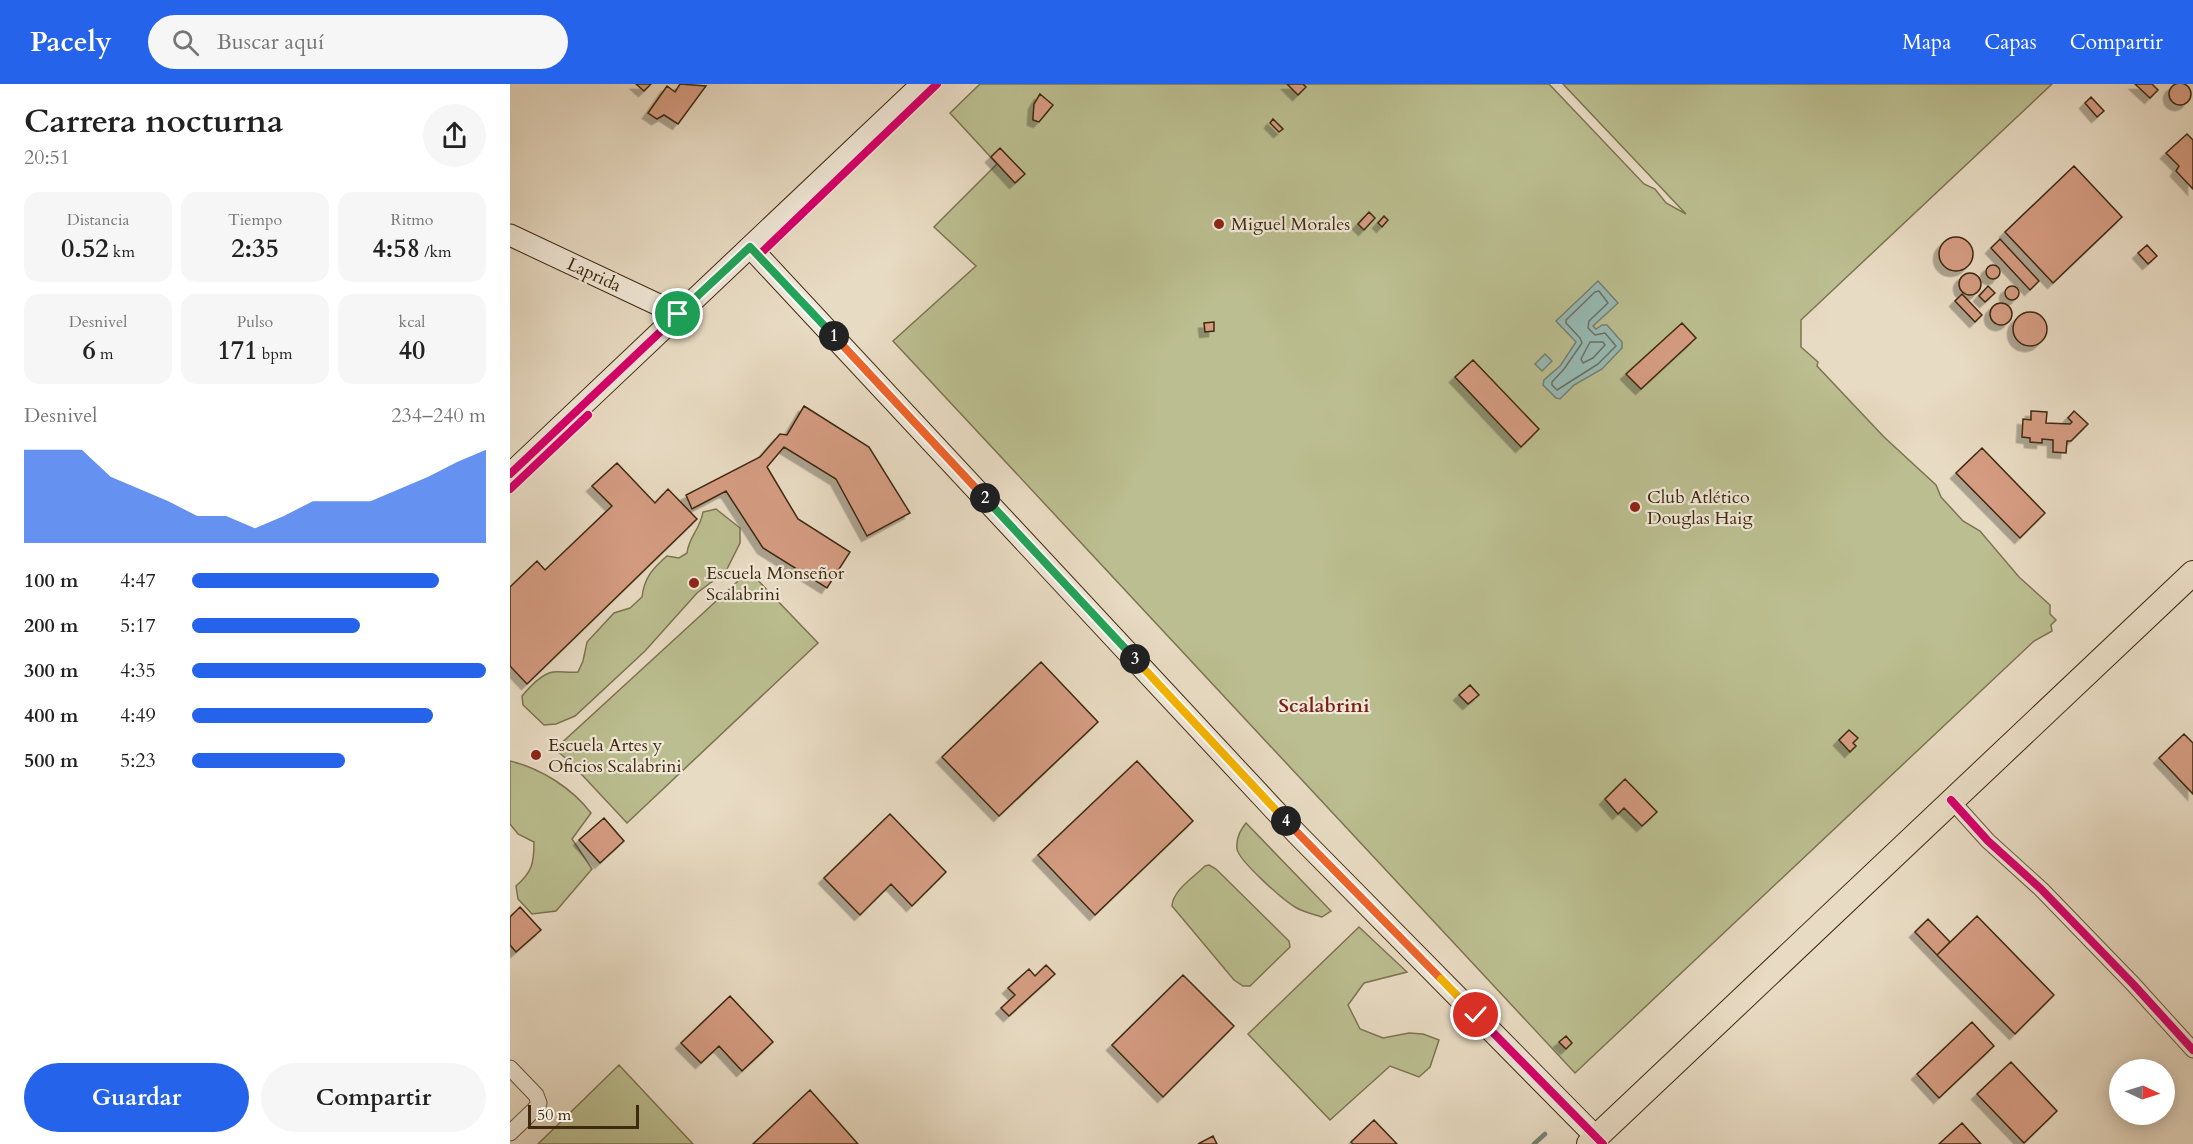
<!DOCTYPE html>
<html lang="es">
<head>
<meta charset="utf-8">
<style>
	:root { --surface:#fff; --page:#f6f6f6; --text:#222; --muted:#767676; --accent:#2563eb }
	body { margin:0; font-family:Cardo,serif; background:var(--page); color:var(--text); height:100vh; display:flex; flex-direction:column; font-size:22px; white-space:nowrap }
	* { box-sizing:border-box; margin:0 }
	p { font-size:20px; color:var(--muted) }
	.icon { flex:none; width:33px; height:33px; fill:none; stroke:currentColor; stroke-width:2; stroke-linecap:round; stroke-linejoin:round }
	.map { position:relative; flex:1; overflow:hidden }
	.panel { display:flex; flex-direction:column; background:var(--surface); width:510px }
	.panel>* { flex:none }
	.needle { width:39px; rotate:94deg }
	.tools { position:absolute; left:1599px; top:975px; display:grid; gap:12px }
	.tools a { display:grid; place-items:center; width:66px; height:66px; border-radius:50%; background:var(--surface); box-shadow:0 3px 15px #0003; font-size:30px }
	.scale { position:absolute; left:18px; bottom:15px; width:111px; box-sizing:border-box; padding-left:6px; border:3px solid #3f290f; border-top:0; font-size:16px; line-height:21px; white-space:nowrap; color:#3f290f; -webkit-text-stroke:4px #f0e8d8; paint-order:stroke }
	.pin { position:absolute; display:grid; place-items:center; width:51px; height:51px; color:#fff; margin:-26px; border:3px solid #fff; border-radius:50%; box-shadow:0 2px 6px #0007 }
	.km { position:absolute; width:30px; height:30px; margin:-15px; border-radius:50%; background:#222; color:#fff; font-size:16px; line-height:30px; text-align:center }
	.round { display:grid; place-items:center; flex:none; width:63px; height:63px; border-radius:32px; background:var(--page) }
	.head { display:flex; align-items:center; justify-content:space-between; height:102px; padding:0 24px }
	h1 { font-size:33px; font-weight:700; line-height:45px }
	.figures { display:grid; grid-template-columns:repeat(3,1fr); gap:9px; height:102px; padding:6px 24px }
	.figures div { display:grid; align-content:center; border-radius:15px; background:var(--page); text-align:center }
	.figures b { font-size:26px; font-weight:700 }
	.figures small { font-size:16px; font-weight:400 }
	.figures p { font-size:16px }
	.chart { height:168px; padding:12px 24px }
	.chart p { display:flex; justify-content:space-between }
	.chart svg { width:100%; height:108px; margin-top:6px; fill:var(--accent); opacity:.7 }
	.action { display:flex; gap:12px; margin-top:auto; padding:12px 24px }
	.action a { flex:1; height:69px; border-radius:36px; background:var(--accent); color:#fff; font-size:24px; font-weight:700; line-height:69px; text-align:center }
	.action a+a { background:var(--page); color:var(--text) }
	ul { padding:0 24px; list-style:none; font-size:20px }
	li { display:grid; grid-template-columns:96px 72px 1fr; align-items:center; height:45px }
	li i { height:15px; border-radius:8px; background:var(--accent) }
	header { display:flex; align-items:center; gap:36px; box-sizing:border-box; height:84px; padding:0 30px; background:var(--accent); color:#fff }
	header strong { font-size:28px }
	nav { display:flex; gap:33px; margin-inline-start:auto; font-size:21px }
	.search { width:420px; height:54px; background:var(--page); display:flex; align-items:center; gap:15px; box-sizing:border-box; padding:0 21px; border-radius:33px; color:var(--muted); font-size:22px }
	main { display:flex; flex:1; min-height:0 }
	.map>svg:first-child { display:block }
</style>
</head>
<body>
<header>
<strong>Pacely</strong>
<div class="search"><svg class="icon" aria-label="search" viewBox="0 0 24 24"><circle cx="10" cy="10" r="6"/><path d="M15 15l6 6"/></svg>Buscar aquí</div>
<nav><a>Mapa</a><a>Capas</a><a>Compartir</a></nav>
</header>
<main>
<section class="panel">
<div class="head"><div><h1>Carrera nocturna</h1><p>20:51</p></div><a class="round"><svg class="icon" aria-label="share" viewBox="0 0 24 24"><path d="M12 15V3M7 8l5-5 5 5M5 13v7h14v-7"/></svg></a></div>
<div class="figures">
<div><p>Distancia</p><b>0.52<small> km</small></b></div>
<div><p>Tiempo</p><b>2:35</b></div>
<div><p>Ritmo</p><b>4:58<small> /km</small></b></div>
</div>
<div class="figures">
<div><p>Desnivel</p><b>6<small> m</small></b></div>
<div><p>Pulso</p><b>171<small> bpm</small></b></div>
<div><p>kcal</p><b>40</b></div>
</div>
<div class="chart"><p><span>Desnivel</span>234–240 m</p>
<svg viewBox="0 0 160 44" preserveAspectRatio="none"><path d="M0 44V6L10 6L20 6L30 17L40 22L50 27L60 33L70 33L80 38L90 33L100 27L110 27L120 27L130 22L140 17L150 11L160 6V44z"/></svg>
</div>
<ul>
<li><b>100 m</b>4:47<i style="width:84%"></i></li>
<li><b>200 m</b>5:17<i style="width:57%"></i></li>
<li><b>300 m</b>4:35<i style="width:100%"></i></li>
<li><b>400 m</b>4:49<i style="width:82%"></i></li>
<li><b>500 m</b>5:23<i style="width:52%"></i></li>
</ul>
<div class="action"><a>Guardar</a><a>Compartir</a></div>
</section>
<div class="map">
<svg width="1683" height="1060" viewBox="0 0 1683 1060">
	<defs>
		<filter id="shadow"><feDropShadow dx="-5.5" dy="5.5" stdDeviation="0" flood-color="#0004"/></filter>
	</defs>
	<rect width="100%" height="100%" fill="#e8dbc3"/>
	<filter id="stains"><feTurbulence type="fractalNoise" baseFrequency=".00333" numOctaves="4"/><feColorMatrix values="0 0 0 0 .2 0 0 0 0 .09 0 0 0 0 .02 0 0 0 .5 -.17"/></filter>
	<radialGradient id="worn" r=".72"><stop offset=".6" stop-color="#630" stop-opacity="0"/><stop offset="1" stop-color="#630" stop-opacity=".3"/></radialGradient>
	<path fill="#bbbe90" stroke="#7d7450" stroke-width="1.5" d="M470,0h569l95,100 11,5 11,14 20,11 -123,-130h489l-251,236v27l17,15 -1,4 67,71 52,48 5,12 22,24 17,10 39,46 31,28v9l6,6 -5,5 1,6 -18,10 -459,432 -682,-732 83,-75 -42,-39 63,-63 -47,-51z
		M206,425l24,19v15l-14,28 -29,22 -52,58 -70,65 -19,8 -12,1 -21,-20 -1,-9c7,-8 19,-22 31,-24 8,-1 16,1 25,0l5,-11 4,-19 27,-29 16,-5 12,-11c2,-19 11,-29 25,-41l12,2 8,-5c2,-17 13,-23 16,-41z
		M239,487l69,72 -191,180 -57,-61 -15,-13z
		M0,677c30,7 62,27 81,52l-19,26 20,30 -36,42 -24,3 -14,-15 -2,-13c16,-14 18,-22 18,-44l-16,-8 -8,-10z
		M736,739l85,88 -9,6c-9,-3 -19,-5 -27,-10 -12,-7 -56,-46 -58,-58 -1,-11 3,-18 9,-26z
		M699,781l7,4 73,72 1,6 -40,39h-7l-9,-6 -62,-74c1,-16 22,-29 33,-40z
		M849,843l48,45 -43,11 -16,22 12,24 23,9 26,-5 14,1 16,6 -9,27 -11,10 -29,-11 -60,54 -82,-86z
		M109,981l74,79h-155z"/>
	<path fill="#97bbb6" stroke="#748173" stroke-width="1.5" d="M1088,197l20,22 -25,23 3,3 6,-4h5l15,17v6l-20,21 -28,16 -14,14 -4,-1 -13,-13 1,-5 16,-14 16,-24 -20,-21z
		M1035,270l7,7 -10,10 -7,-7z"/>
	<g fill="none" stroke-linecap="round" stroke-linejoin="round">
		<path stroke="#6b7262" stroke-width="1.5" d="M1089,207l9,12 -19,18 -1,7 7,7 10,-2 11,13 -18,18 -41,26 -5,-5v-3l12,-13 18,-26 -2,-5 -14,-15v-3l29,-28z
			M1080,258h13l2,3 -12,13 -10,5 -2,-4z"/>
		<path stroke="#748173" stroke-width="4.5" d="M1024,1060l11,-10"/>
	</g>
	<path fill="#d59c82" stroke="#3f290f" stroke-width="1.5" filter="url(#shadow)" d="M1659 10a11 11 0 1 1 22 0a11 11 0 1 1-22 0Z
		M126,0h15l-7,7z
		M170,0l26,2 -28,38 -14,-9 -7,4 -9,-6 19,-27 8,6z
		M777,0h16l3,3 -8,8z
		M1625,0h17l6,6 -8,8z
		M530,10l13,11 -14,17 -6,-2v-3l1,-13z
		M1581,13l13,14 -7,6 -12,-14z
		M763,35l10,10 -4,3 -9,-9z
		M1677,50l6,6v49l-17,-18 3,-5 -13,-13z
		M490,64l25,26 -10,9 -24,-26z
		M1564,82l48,51 -69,66 -48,-51z
		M859,128l6,6 -11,12 -6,-6z
		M874,132l4,4 -6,7 -4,-4z
		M1429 170a17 17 0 1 1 34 0a17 17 0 1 1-34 0Z
		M1490,155l39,42 -9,9 -39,-42z
		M1637,161l10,11 -9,8 -10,-11z
		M1476 188a7 7 0 1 1 14 0a7 7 0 1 1-14 0Z
		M1449 200a11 11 0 1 1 22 0a11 11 0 1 1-22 0Z
		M1478,202l7,7 -10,9 -6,-6z
		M1495 209a7 7 0 1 1 14 0a7 7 0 1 1-14 0Z
		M1452,210l20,21 -7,7 -20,-21z
		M1480 230a11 11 0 1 1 22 0a11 11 0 1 1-22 0Z
		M1503 245a17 17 0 1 1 34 0a17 17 0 1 1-34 0Z
		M704,238v9l-9,1 -1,-9z
		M1172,239l14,15 -55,51 -15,-15z
		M963,276l66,69 -18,18 -66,-70z
		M294,322l65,41 41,66 -43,23 -31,-57 -52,-32 -17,20 31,52 52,33 -23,36 -64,-40 -37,-57 -34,18 -6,-14 74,-38 20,-23 7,1z
		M1521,327l16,1 -1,11 24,1 2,-2 -4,-4 6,-7 14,13 -17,17h-4l-1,12 -13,-1v-12l-11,-1v4l-12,-1v-4l-8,-1 1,-18 8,1z
		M1472,364l63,65 -25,25 -64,-65z
		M107,379l38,40 13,-14 29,30 -170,165 -17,-18v-79l27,-26 8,9 67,-64 -20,-20z
		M531,578l57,60 -99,94 -57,-59z
		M960,601l9,10 -11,9 -9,-9z
		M1339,646l9,8 -5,5 3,3 -6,6 -11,-12z
		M1674,650l9,9v51l-34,-36z
		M627,677l56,60 -98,94 -57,-60z
		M1115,695l32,33 -15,14 -18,-18 -6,6 -13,-15z
		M380,730l56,58 -34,34 -21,-22 -31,31 -36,-37z
		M94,734l20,23 -24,22 -21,-23z
		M10,823l21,23 -25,22 -6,-7v-28z
		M1467,832l77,79 -39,39 -78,-79z
		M1418,835l22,23 -13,13 -22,-23z
		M536,881l9,9 -46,42 -8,-8 14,-13 -7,-7 21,-19 6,7z
		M673,891l51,51 -71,71 -51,-52z
		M220,912l43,46 -31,29 -23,-25 -18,17 -20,-20z
		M1462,938l22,24 -55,52 -22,-24z
		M1056,952l6,7 -6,6 -7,-7z
		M1501,978l46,49 -33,32 -47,-49z
		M300,1006l48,54h-105z
		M864,1036l23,24h-44l-2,-2z
		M1452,1039l19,21h-42z
		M703,1052l4,8h-19z"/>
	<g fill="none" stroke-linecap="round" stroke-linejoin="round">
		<g stroke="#69563c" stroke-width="17">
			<path id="street" d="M1441,716l37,41 53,48 92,95 60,66
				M0,984l26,27 3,8 -4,6 -25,24"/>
		</g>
		<g stroke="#3f290f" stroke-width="23">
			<path id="secondary" d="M0,151l168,79
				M240,163l546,586 300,304
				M0,390l412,-390"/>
		</g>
		<g stroke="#3f290f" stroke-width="26">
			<path id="primary" d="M1079,1060l604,-571"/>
		</g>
		<use href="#street" stroke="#f0e8d8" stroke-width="15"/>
		<use href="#secondary" stroke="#f0e8d8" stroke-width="21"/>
		<use href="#primary" stroke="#e8dbc3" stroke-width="24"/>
		<g stroke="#f0e8d8" stroke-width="11">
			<path id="cycleway" d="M248,172l179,-172
				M0,390l240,-227 546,586 307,311
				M0,405l78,-74
				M1441,716l37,41 53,48 92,95 60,66"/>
		</g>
		<use href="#cycleway" stroke="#d6006c" stroke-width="8"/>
	</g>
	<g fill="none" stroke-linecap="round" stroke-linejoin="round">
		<g stroke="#fff" stroke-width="12">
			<path id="split-1" d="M168,230l72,-67 84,89"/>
		</g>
		<g stroke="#fff" stroke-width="12">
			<path id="split-2" d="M324,252l151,162"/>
		</g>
		<g stroke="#fff" stroke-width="12">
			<path id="split-3" d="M475,414l150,161"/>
		</g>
		<g stroke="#fff" stroke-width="12">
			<path id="split-4" d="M625,575l151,162"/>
		</g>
		<g stroke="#fff" stroke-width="12">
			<path id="split-5" d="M776,737l155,158"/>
		</g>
		<g stroke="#fff" stroke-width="12">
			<path id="split-6" d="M931,895l35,36"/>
		</g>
		<use href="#split-1" stroke="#22a559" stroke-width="8"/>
		<use href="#split-2" stroke="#f0652b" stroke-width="8"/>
		<use href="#split-3" stroke="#22a559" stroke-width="8"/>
		<use href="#split-4" stroke="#f5b400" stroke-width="8"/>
		<use href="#split-5" stroke="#f0652b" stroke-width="8"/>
		<use href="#split-6" stroke="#f5b400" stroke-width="8"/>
	</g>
	<g fill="#8f2418" stroke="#f0e8d8" stroke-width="2">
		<circle cx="709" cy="140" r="6"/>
		<circle cx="1125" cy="423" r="6"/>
		<circle cx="184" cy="499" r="6"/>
		<circle cx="26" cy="671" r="6"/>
	</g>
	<g text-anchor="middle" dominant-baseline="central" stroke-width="4.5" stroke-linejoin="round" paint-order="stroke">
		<g font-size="18" fill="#3f290f" stroke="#f0e8d8" text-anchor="start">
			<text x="721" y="140">Miguel Morales</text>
			<text x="1137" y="413">Club Atlético<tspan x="1137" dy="21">Douglas Haig</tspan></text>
			<text x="196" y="489">Escuela Monseñor<tspan x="196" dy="21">Scalabrini</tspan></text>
			<text x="38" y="661">Escuela Artes y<tspan x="38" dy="21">Oficios Scalabrini</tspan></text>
		</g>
		<g font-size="18" fill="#3f290f" stroke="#f0e8d8">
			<text transform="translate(84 191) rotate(25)">Laprida</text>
		</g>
		<g font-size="20" font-weight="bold" fill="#7a1f14" stroke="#f0e8d8">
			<text x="814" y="621">Scalabrini</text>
		</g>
	</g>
	<rect width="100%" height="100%" filter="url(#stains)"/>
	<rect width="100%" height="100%" fill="url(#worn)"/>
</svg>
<div class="tools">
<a><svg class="needle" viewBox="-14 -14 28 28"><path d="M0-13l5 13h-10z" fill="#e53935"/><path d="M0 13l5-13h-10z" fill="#767676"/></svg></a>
</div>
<div class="scale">50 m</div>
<div class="pin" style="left:168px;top:230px;background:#1e9e55"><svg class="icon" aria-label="arrive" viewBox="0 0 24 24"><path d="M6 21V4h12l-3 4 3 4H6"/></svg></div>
<div class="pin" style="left:966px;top:931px;background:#d93025"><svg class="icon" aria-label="check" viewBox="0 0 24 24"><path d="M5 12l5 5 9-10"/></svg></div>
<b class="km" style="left:324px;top:252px">1</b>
<b class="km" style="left:475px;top:414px">2</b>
<b class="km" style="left:625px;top:575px">3</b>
<b class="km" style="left:776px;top:737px">4</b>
</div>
</main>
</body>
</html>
